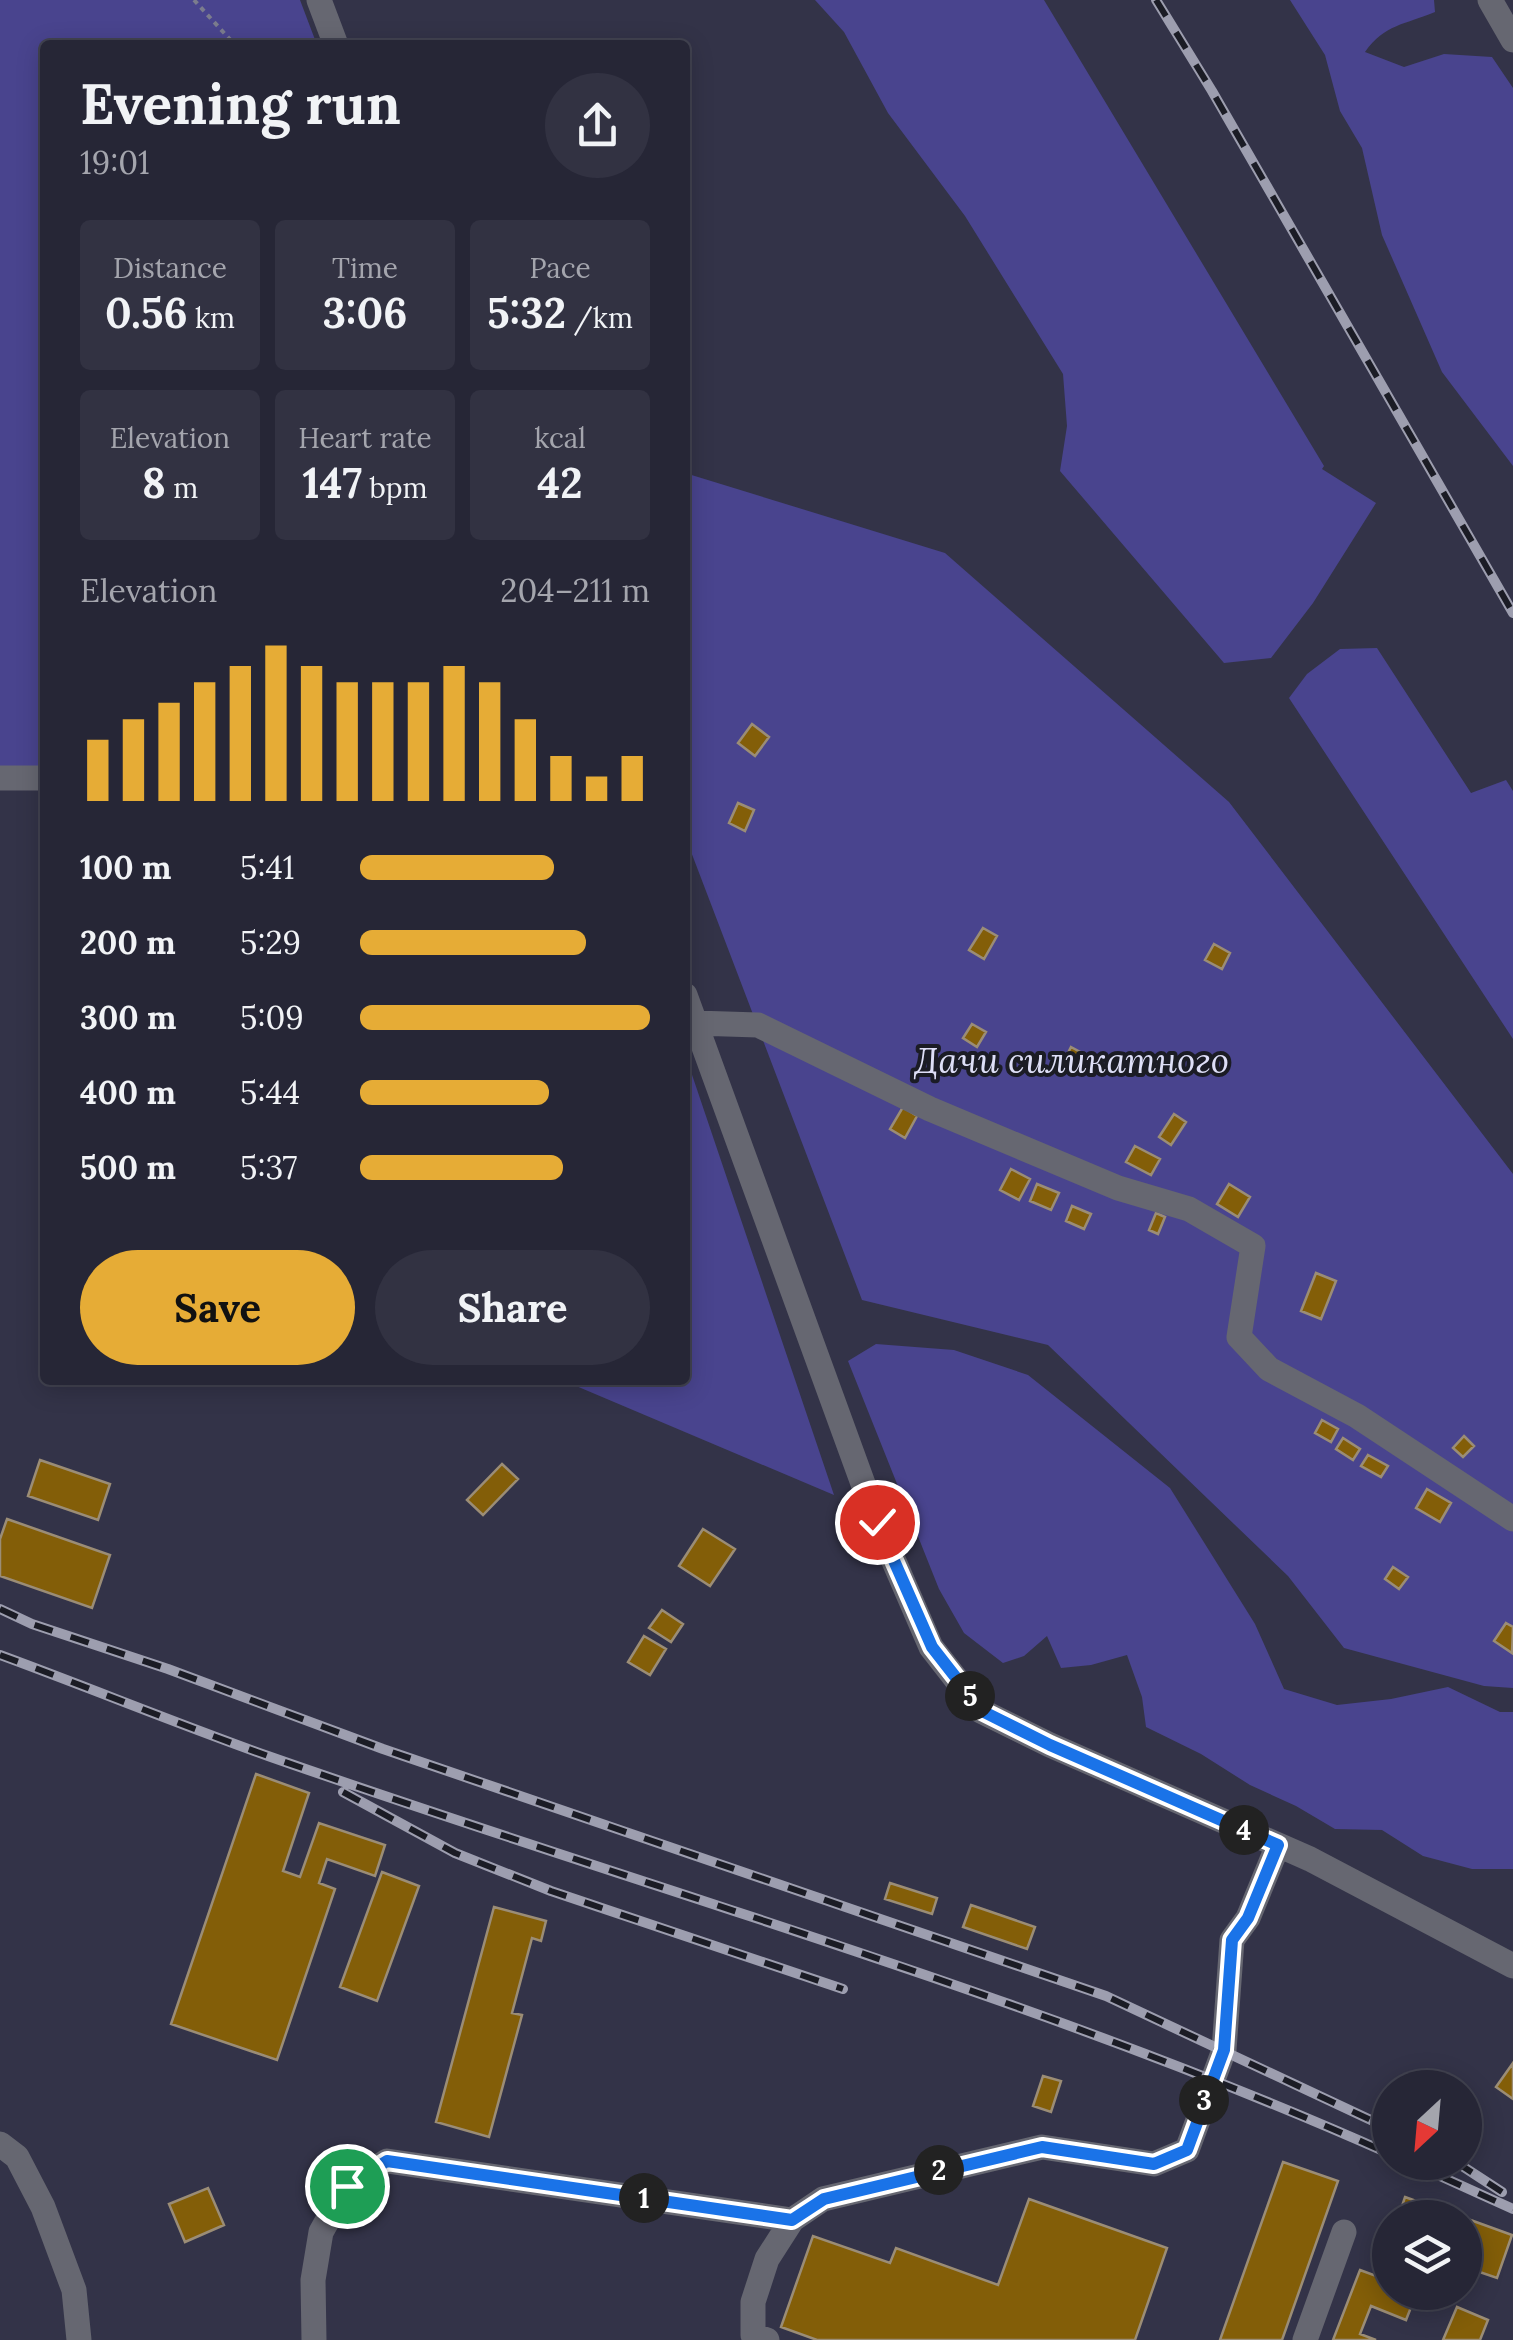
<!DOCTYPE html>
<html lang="en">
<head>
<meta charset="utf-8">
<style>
	:root { --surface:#262636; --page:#323242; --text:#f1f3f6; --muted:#a4a5ad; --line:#424351; --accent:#e6ac36 }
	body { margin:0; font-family:Lora,serif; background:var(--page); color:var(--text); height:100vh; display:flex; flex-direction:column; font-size:38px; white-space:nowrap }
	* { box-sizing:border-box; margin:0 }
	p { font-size:32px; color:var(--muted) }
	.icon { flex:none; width:55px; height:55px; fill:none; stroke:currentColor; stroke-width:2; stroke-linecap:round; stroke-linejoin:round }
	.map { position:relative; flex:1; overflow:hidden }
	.panel { position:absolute; left:40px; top:40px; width:650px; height:1345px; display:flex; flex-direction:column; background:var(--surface); border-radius:10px; box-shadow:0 5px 25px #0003,0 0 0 2px var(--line) }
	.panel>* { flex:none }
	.needle { width:65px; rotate:206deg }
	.controls { position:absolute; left:1372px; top:2070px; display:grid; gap:20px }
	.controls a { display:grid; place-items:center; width:110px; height:110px; border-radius:50%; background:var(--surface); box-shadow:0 5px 25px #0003,0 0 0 2px var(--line); font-size:50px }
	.pin { position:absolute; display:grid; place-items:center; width:85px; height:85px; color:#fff; margin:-42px; border:5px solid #fff; border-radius:50%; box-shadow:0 2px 10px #0007 }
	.km { position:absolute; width:50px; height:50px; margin:-25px; border-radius:50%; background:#222; color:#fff; font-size:28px; line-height:50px; text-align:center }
	.round { display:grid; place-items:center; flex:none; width:105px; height:105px; border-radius:52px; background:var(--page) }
	.head { display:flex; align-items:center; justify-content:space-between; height:170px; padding:0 40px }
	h1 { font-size:55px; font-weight:800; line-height:75px }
	.stats { display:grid; grid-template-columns:repeat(3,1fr); gap:15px; height:170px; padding:10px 40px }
	.stats div { display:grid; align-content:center; border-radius:10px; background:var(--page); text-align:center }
	.stats b { font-size:42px; font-weight:800 }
	.stats small { font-size:28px; font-weight:400 }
	.stats p { font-size:28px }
	.chart { height:280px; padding:20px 40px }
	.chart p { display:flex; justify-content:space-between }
	.chart svg { width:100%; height:180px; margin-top:10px; stroke:var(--accent); stroke-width:6 }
	.primary-button { display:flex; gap:20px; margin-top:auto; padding:20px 40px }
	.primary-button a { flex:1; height:115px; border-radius:60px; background:var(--accent); color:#111; font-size:40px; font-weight:800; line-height:115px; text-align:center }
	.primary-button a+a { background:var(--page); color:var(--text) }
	ul { padding:0 40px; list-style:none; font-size:32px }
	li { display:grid; grid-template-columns:160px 120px 1fr; align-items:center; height:75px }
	li i { height:25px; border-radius:12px; background:var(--accent) }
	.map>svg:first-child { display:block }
</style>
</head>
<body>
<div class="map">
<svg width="1513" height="2340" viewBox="0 0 1513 2340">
	<rect width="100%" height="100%" fill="#333348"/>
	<path fill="#49448e" d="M0,0h300l17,45h-272v722l-45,-1z
		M815,0h229l280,466 -2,3 54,34 -63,100 -42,55 -47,5 -164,-192 7,-45 -4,-52 -98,-158 -77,-103 -44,-81z
		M1290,0h144l1,12c-31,13 -50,12 -70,40l39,15 40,-13 48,3 21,31v378l-71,-94 -60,-137 -20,-87 -22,-37 -15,-56z
		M685,473l260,80 284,249 284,372v514l-29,-2 -140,-38 -56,-72 -240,-231 -186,-45 -177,-464z
		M1377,648l94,145 35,-13 7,11v248l-224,-341 18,-24 33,-25z
		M685,1054l149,441 -272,-115h123z
		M876,1344l78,6 74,25 142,113 85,136 29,65 53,16 54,-6 57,-12 52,25h13v157h-41l-49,-13 -41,-26 -47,-1 -39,-23 -46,-21 -49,-31 -55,-27 -4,-30 -15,-42 -36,10 -30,3 -14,-32 -23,20 -21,7 -39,-30 -25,-44 -91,-228z"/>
	<path fill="#835e08" stroke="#9b8d76" stroke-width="2.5" d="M752,724l17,13 -14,19 -17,-13z
		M738,803l16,7 -9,21 -16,-8z
		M983,928l14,8 -13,23 -15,-9z
		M1214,944l16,9 -8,16 -17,-9z
		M972,1024l14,8 -9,15 -14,-9z
		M1071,1047l11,6 -9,17 -11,-5z
		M903,1107l14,9 -12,22 -15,-9z
		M1174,1114l12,8 -15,23 -12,-8z
		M1135,1146l25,13 -9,16 -25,-13z
		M1011,1169l19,10 -11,21 -19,-10z
		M1037,1184l22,9 -8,17 -21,-9z
		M1229,1184l21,13 -12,20 -21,-13z
		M1072,1206l19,8 -7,15 -18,-8z
		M1156,1213l9,4 -7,17 -9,-4z
		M1316,1273l20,8 -15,38 -20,-8z
		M1322,1420l16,9 -7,13 -16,-9z
		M1464,1436l10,10 -11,11 -10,-9z
		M1343,1438l17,11 -7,11 -17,-11z
		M1368,1455l20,11 -7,11 -20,-11z
		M40,1460l70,24 -12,36 -70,-24z
		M502,1464l16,15 -35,36 -16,-15z
		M1427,1489l24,14 -11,19 -24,-14z
		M7,1519l103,36 -18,53 -92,-32v-37z
		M703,1529l32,20 -25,37 -31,-20z
		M1393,1567l15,10 -9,12 -14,-10z
		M662,1610l21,14 -12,18 -22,-14z
		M1506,1623l7,4 -1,26 -18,-12z
		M644,1636l22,13 -16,26 -22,-13z
		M256,1774l53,19 -26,78 17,6 19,-54 66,22 -10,31 -48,-17 -8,24 16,6 -58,171 -106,-36z
		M382,1872l37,14 -42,115 -37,-14z
		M890,1883l47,15 -5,16 -47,-15z
		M971,1905l64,22 -8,22 -64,-22z
		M494,1907l52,14 -5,20 -9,-3 -20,75 10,2 -33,122 -53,-15z
		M1513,2063v36l-17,-12z
		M1043,2076l18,5 -10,31 -18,-6z
		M1283,2162l55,19 -56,159h-62z
		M208,2188l16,37 -39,17 -16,-38z
		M1405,2197l58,21h-65z
		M1029,2199l138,49 -32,92h-318l-36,-13 32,-91 77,27 6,-15 102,37z
		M1465,2218l47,17 -15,43 -32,-11z
		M1360,2270l30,11v11h27l-11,28 -35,-14 -11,28 16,6h-43z
		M1457,2307l31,13 -8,20h-37z"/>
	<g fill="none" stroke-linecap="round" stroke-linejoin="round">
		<path stroke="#7b7c8e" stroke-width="4" stroke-dasharray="5 5" stroke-linecap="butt" d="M194,0l41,45"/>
		<path stroke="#666771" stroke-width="25" d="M319,0l17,45
			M1490,0l23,40
			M0,778h45
			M685,995l192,527 54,125 50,64 69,34 260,114 203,107
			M695,1023l63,2 172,84 188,79 71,21 64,37 -14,91 30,32 88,47 156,103
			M0,2144l17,13 26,50 31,83 5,50
			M314,2340l-1,-60 8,-48 26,-46 40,-25 405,59
			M767,2340l-14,-5v-33l14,-43 25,-39 31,-21 219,-52 112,17 33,-14 37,-100 8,-110 16,-22 30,-73
			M1305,2340l39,-108"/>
		<g stroke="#9d9eaf" stroke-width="10">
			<path id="rail" d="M1156,0l56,91 301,522
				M0,1609l32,15 136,45 215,80 723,247 284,133
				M0,1655c90,33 178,69 268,101 374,131 760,237 1122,398
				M343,1792l112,61 96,38 292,98
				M1409,2162l104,47
				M1456,2162l46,30"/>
		</g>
		<use href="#rail" stroke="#1b1c25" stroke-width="6" stroke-dasharray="19" stroke-linecap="butt"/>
	</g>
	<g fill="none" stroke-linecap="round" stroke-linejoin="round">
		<g stroke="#fff" stroke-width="20">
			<path id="route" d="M347,2186l40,-25 405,59 32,-21 218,-52 112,17 33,-14 37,-100 8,-110 16,-22 30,-73 -228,-100 -68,-34 -50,-64 -55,-125"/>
		</g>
		<use href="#route" stroke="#1a73e8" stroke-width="12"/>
	</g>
	<g text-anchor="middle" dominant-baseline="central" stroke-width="8" stroke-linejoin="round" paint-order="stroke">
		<g font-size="35" font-style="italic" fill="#dedff7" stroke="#1b1c25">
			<text x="1072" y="1060">Дачи силикатного</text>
		</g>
	</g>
</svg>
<div class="controls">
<a><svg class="needle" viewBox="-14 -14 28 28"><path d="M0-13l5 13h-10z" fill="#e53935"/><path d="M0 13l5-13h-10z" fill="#a4a5ad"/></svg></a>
<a><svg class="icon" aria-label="layers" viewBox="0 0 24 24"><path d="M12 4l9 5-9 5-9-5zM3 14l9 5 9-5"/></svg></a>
</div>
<div class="pin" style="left:347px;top:2186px;background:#1e9e55"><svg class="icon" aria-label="arrive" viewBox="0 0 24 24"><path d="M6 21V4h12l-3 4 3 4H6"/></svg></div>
<div class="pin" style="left:877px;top:1522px;background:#d93025"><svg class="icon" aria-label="check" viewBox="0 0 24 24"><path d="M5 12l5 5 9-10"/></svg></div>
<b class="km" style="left:644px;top:2198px">1</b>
<b class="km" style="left:939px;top:2170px">2</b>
<b class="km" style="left:1204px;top:2100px">3</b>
<b class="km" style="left:1244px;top:1830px">4</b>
<b class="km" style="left:970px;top:1696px">5</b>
<section class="panel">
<div class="head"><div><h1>Evening run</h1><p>19:01</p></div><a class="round"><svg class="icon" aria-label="share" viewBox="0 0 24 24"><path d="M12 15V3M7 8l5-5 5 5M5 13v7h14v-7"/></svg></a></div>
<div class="stats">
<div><p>Distance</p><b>0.56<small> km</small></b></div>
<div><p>Time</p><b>3:06</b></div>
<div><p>Pace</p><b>5:32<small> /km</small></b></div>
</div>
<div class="stats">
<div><p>Elevation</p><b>8<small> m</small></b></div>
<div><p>Heart rate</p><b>147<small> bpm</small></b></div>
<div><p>kcal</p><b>42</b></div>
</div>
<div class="chart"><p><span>Elevation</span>204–211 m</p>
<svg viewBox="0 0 160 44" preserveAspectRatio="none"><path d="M5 44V29M15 44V24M25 44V20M35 44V15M45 44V11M55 44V6M65 44V11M75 44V15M85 44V15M95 44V15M105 44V11M115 44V15M125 44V24M135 44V33M145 44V38M155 44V33"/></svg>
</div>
<ul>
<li><b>100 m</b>5:41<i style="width:67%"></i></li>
<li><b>200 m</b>5:29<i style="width:78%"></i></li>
<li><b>300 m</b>5:09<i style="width:100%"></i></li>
<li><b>400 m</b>5:44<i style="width:65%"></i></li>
<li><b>500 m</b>5:37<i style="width:70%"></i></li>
</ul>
<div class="primary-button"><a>Save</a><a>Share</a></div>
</section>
</div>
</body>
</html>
